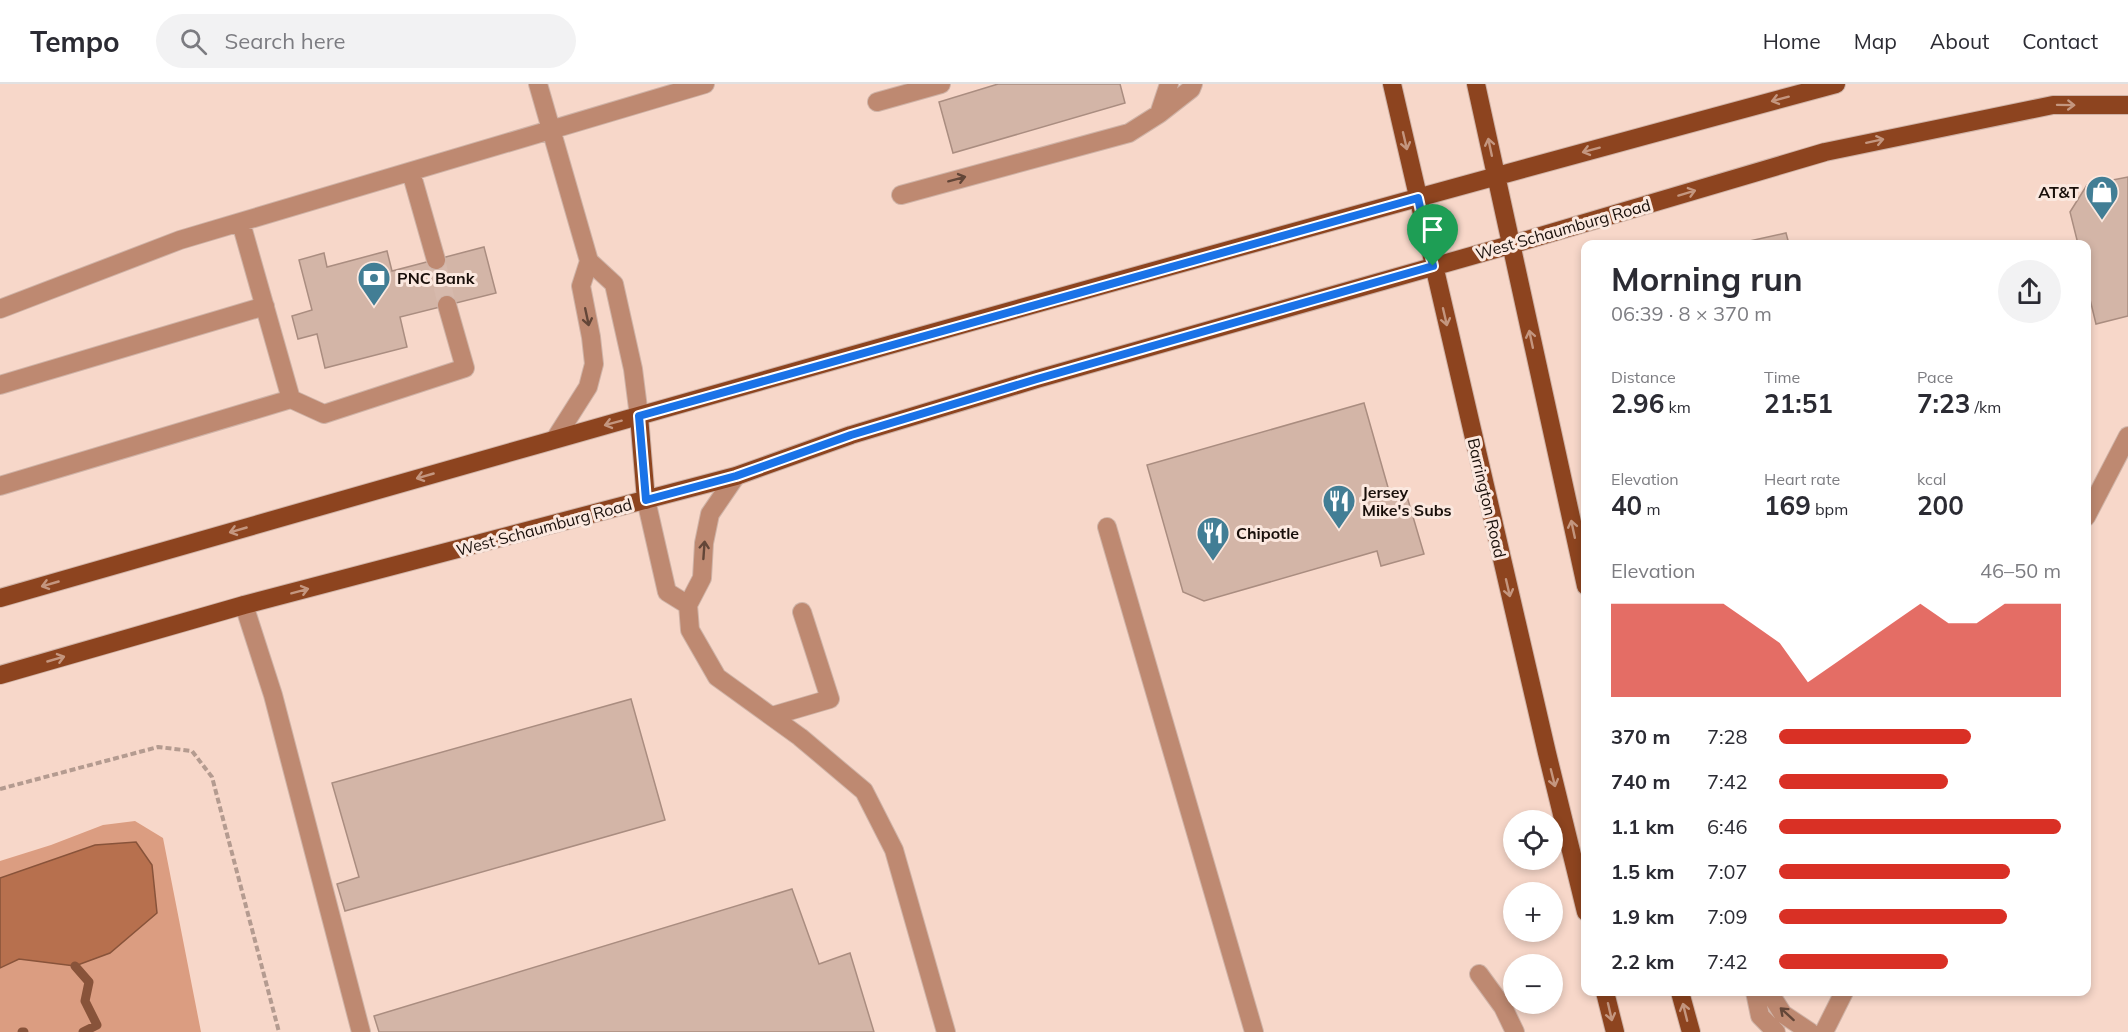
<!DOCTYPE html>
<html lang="en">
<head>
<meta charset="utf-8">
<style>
	:root { --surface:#fff; --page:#f2f2f3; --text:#2b2b33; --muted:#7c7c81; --line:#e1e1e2; --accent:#d93025 }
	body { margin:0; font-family:Mulish,sans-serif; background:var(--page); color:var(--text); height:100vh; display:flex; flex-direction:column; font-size:22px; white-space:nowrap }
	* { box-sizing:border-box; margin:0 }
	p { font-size:20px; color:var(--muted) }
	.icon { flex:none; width:33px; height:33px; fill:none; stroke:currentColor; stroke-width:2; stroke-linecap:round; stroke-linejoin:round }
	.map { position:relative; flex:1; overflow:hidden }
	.details { position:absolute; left:1581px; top:156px; width:510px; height:756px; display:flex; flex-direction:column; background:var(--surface); border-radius:12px; box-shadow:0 3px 9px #0003 }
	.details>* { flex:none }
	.buttons { position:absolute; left:1503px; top:726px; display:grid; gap:12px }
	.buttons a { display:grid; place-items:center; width:60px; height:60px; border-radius:50%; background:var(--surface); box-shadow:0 3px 9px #0003; font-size:30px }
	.pin { position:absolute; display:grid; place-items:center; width:51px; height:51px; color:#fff; margin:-62px -26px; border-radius:50% 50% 50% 0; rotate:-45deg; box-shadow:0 0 6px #0007 }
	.pin .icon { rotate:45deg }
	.round { display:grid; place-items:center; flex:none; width:63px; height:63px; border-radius:32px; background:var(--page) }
	.overview { display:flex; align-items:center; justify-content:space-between; height:102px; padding:0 30px }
	h1 { font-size:33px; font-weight:700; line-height:45px }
	.figures { display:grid; grid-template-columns:repeat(3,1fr); gap:9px; height:102px; padding:6px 30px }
	.figures div { display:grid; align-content:center }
	.figures b { font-size:26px; font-weight:700 }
	.figures small { font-size:16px; font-weight:400 }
	.figures p { font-size:16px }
	.chart { height:168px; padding:12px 30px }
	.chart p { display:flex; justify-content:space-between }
	.chart svg { width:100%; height:108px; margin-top:6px; fill:var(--accent); opacity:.7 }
	ul { padding:0 30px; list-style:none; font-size:20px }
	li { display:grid; grid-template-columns:96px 72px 1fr; align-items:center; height:45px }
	li i { height:15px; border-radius:8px; background:var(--accent) }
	header { display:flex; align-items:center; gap:36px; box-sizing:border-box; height:84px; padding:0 30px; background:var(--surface); border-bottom:2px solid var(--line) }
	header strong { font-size:28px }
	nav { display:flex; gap:33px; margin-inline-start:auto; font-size:21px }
	.search { width:420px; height:54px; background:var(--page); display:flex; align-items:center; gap:15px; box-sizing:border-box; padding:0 21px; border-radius:33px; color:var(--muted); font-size:22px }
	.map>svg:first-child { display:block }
</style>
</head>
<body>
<header>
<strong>Tempo</strong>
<div class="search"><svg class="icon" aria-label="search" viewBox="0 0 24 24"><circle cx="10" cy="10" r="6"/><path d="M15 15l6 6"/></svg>Search here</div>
<nav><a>Home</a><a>Map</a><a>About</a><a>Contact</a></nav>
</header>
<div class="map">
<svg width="2128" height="948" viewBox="0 0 2128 948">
	<rect width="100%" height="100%" fill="#f7d7c9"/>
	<path fill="#db9d81" d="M135,737l28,17 38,194h-201v-171l51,-16 52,-20z"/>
	<path fill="#b7704e" stroke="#88533a" stroke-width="1.5" d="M136,758l16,23 5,48 -47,40 -35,13 -56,-7 -19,9v-90l95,-33z"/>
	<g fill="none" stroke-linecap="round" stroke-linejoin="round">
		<path stroke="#88533a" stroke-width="9" d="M75,882l14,16 -4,19 12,24 -14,7
			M22,948h2"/>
	</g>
	<path fill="#d3b5a7" stroke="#aa8d80" stroke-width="1.5" d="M998,0h122l5,19 -172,50 -14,-51z
		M2128,93v139l-32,8 -10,-41v-39h-8l-8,-32 17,-27z
		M1786,149l3,11h-53z
		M484,163l12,46 -96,24 7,30 -82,21 -8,-34 -19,5 -6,-23 20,-6 -13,-50 25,-7 3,14 60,-16 5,20z
		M1364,319l27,95 15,-5 18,61 -43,12 -4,-15 -173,50 -21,-9 -36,-127z
		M631,615l34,121 -320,91 -8,-27 22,-7 -27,-94z
		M792,805l27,75 31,-11 24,79h-495l-5,-16z"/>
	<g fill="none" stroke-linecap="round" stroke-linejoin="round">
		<path stroke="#d6b9ac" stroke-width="18" stroke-dasharray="18 9" stroke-linecap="butt" d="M436,176l11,45"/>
		<g stroke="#cfb3a7" stroke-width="20">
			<path id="minor" d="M538,0l51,177 25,23 19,85 6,47
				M877,18l64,-18
				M1159,30l32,-25 2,-5
				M411,88l25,88
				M901,111l228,-62 30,-19 10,-30
				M241,139l50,176 33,15 141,-46 -18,-63
				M0,225l180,-69 525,-156
				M0,301l265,-79
				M555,355l33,-52 6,-23 -3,-27 -10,-51 8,-25
				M736,392l-26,38 -6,29 -2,35 -14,27 2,25 27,47 83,60 64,54 30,59 52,182
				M0,402l291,-87
				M646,416l21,92 21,13
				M2086,433l42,-81
				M1107,443l147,505
				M244,521l29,90 88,337
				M772,632l58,-17 -28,-87
				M1479,890l24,33 12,25
				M1755,908l5,24 16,16
				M1769,908l14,22 27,18
				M1824,948l20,-40"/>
		</g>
		<g stroke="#cfb3a7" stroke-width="20">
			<path id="major" d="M1392,0l155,669 39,159
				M1476,0l110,502
				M639,332l7,84
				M0,514c611,-175 1222,-349 1836,-514
				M0,591l244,-70 492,-129 115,-41 186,-56 473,-134 315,-93 228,-47h75
				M1605,908l10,40
				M1680,908l11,40"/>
		</g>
		<path stroke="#b49b90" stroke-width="4" stroke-dasharray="6 3" stroke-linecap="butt" d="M0,705l158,-42 34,4 20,26 67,255"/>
		<use href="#minor" stroke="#be8971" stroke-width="18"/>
		<use href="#major" stroke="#8d441f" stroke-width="18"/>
	</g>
	<defs><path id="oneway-shaft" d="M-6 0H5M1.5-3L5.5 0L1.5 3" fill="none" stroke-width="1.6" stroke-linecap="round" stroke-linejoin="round" transform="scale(1.5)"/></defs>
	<g stroke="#c4967f">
		<use href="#oneway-shaft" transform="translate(1780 15) rotate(165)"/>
		<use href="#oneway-shaft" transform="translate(2066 21) rotate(1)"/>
		<use href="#oneway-shaft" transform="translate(1405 57) rotate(77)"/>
		<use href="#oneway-shaft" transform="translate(1875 57) rotate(-12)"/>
		<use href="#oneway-shaft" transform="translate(1490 63) rotate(-102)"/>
		<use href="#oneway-shaft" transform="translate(1591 66) rotate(165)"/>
		<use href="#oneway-shaft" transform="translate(1687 109) rotate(-17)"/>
		<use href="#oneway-shaft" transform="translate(1445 233) rotate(77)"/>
		<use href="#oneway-shaft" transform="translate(1531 255) rotate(-102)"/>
		<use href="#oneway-shaft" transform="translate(613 339) rotate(165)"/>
		<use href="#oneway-shaft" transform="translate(425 392) rotate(164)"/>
		<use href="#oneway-shaft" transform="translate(1573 445) rotate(-102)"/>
		<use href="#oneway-shaft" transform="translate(238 446) rotate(164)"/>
		<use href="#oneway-shaft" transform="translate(50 500) rotate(164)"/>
		<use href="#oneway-shaft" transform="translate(1508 504) rotate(77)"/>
		<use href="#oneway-shaft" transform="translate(300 507) rotate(-15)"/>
		<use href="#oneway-shaft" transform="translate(56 575) rotate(-16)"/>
		<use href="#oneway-shaft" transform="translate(1553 694) rotate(76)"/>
		<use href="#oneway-shaft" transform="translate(1610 928) rotate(77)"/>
		<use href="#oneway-shaft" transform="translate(1685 928) rotate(-104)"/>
	</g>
	<g stroke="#634638">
		<use href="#oneway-shaft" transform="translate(957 95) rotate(-15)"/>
		<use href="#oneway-shaft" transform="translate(587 233) rotate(78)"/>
		<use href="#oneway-shaft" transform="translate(704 466) rotate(-86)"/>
		<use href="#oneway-shaft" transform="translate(1787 930) rotate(-138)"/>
	</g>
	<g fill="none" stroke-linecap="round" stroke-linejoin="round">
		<g stroke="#fff" stroke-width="12">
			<path id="route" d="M1418,114l15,68 -396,113 -186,56 -115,41 -90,24 -7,-84z"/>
		</g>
		<use href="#route" stroke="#1a73e8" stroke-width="8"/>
	</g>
	<defs>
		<g id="shop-pin" transform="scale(1.725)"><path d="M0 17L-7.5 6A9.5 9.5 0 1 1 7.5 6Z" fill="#427e95" stroke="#fbe8df"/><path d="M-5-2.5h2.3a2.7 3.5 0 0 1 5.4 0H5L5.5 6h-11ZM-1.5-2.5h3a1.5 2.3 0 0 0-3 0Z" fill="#fff"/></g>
		<g id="bank-pin" transform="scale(1.725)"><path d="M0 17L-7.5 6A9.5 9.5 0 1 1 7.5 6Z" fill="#427e95" stroke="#fbe8df"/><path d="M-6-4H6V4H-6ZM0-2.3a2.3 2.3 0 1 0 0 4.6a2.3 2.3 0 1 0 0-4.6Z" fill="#fff"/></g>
		<g id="restaurant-pin" transform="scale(1.725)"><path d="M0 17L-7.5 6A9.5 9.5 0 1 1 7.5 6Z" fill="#427e95" stroke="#fbe8df"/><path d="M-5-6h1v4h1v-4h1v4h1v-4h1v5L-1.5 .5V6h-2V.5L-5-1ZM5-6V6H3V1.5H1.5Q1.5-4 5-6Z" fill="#fff"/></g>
	</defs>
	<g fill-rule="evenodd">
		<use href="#shop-pin" x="2102" y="108"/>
		<use href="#bank-pin" x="374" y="194"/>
		<use href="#restaurant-pin" x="1339" y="417"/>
		<use href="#restaurant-pin" x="1213" y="449"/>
	</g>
	<g text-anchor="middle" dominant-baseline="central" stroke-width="6" stroke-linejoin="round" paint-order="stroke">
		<g font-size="16" font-weight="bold" fill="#190f0a" stroke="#fbe8df" text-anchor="start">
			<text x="2079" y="108" text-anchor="end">AT&amp;T</text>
			<text x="397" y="194">PNC Bank</text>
			<text x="1362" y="408">Jersey<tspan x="1362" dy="18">Mike's Subs</tspan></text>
			<text x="1236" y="449">Chipotle</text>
		</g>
		<g font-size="16" fill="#190f0a" stroke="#fbe8df">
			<text transform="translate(1563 145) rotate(-16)">West Schaumburg Road</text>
			<text transform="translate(1487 414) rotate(77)">Barrington Road</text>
			<text transform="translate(544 443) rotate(-15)">West Schaumburg Road</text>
		</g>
	</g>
</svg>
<div class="buttons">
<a><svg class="icon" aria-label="locate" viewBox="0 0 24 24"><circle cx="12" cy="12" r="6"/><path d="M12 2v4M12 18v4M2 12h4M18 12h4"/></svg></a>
<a>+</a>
<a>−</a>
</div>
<div class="pin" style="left:1433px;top:182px;background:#1e9e55"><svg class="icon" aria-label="arrive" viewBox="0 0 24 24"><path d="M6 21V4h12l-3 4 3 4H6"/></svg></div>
<section class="details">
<div class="overview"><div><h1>Morning run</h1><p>06:39 · 8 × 370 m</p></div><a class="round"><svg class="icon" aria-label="share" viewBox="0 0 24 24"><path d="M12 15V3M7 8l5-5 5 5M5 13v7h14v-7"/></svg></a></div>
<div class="figures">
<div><p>Distance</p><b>2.96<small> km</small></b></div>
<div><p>Time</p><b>21:51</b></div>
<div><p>Pace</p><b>7:23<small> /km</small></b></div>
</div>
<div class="figures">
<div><p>Elevation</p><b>40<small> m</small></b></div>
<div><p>Heart rate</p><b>169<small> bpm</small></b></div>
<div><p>kcal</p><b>200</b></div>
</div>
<div class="chart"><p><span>Elevation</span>46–50 m</p>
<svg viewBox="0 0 160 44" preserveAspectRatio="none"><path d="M0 44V6L10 6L20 6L30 6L40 6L50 14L60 22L70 38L80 30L90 22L100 14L110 6L120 14L130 14L140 6L150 6L160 6V44z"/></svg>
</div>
<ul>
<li><b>370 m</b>7:28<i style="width:68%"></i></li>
<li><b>740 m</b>7:42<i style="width:60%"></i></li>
<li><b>1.1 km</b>6:46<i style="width:100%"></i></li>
<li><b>1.5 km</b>7:07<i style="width:82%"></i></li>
<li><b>1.9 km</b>7:09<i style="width:81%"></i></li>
<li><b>2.2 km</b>7:42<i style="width:60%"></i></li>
</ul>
</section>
</div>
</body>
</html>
